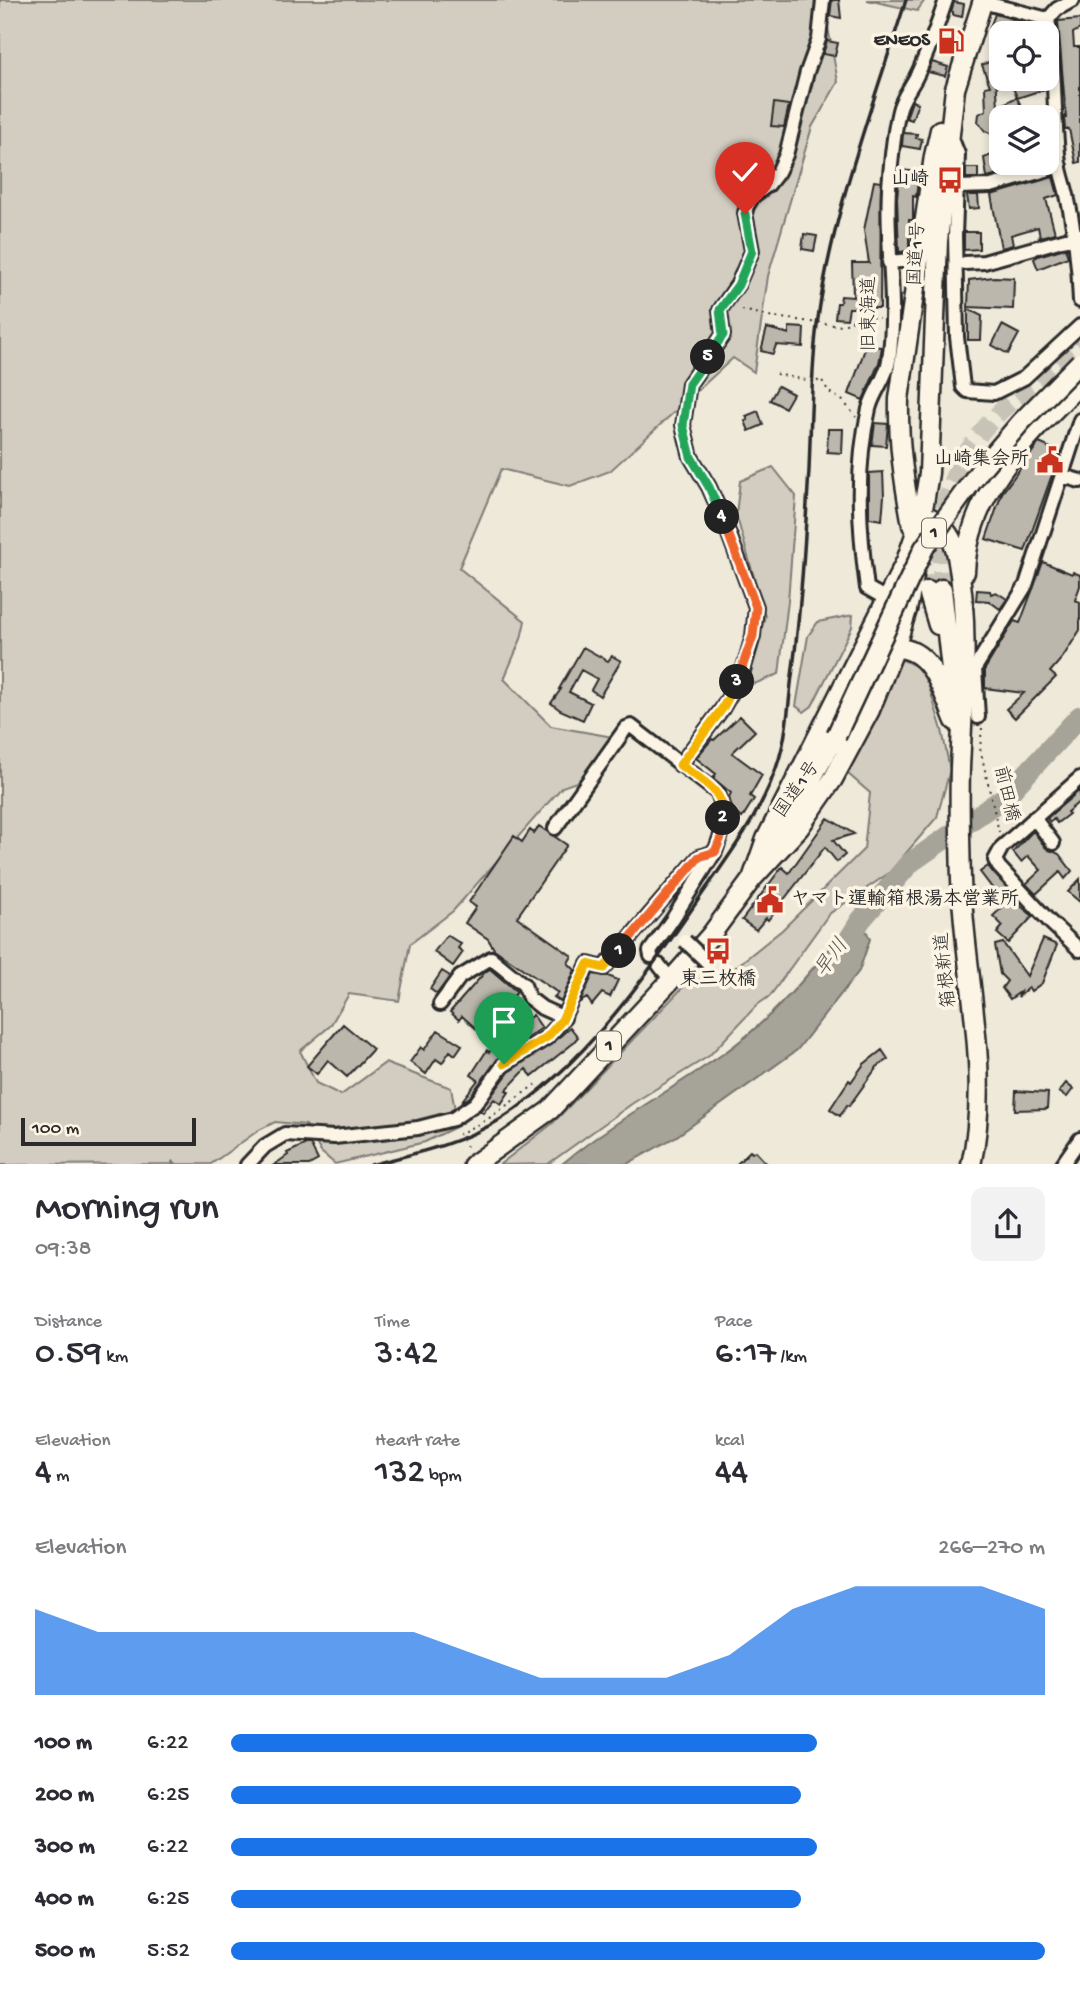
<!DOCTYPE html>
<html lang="en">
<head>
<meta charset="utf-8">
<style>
	:root { --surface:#fff; --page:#f2f2f3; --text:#2b2b33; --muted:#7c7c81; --accent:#1a73e8 }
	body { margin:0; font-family:"Gochi Hand","Klee One",sans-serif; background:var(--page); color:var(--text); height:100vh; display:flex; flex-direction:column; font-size:26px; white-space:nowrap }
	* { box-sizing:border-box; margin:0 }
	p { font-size:23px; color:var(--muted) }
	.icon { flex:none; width:38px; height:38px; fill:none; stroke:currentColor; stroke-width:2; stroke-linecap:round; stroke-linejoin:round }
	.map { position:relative; height:1164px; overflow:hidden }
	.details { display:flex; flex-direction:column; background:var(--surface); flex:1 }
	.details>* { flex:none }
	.tools { position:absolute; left:989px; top:21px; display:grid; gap:14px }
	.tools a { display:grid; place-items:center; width:70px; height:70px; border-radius:14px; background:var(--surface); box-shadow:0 4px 10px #0003; font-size:35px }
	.scale { position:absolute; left:21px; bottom:18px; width:175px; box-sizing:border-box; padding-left:7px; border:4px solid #2b2b2b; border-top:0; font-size:19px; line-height:24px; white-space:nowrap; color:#2b2b2b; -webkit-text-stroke:5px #fcf5e5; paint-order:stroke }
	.pin { position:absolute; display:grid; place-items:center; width:60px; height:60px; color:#fff; margin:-72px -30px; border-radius:50% 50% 50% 0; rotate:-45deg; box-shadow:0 0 7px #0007 }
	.pin .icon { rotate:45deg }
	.km { position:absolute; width:35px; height:35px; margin:-18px; border-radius:50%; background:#222; color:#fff; font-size:19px; line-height:35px; text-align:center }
	.round { display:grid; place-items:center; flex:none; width:74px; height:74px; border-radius:14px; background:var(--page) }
	.head { display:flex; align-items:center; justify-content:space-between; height:119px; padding:0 35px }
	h1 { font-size:38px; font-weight:600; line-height:52px }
	.stats { display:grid; grid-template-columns:repeat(3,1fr); gap:10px; height:119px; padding:7px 35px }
	.stats div { display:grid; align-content:center }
	.stats b { font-size:35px; font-weight:600 }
	.stats small { font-size:19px; font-weight:400 }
	.stats p { font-size:19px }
	.chart { height:196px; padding:14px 35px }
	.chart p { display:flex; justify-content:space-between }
	.chart svg { width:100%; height:126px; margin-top:7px; fill:var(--accent); opacity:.7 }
	ul { padding:0 35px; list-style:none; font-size:23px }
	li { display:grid; grid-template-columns:112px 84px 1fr; align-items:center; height:52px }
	li i { height:18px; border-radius:9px; background:var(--accent) }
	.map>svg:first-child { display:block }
</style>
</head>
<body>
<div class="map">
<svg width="1080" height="1165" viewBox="0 0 1080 1165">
	<rect width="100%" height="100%" fill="#efe9da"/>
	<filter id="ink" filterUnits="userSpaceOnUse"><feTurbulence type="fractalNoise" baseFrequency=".0143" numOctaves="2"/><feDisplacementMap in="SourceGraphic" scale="14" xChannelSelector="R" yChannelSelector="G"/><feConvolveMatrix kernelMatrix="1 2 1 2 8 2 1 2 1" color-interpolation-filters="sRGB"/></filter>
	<g filter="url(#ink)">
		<path fill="#d2cdc0" stroke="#7e7c76" stroke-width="2" d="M0,0h823l15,82 -26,45 -24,81 -20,68 -14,96 -21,-14 -123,113 -40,15 -69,-17 -42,99 66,53 -4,18 -17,40 47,47 62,11 -25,41 -26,9 -109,124 -43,33 -11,57 -50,-7 -19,32 -30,25 16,32 25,12 44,-32 66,25 7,38 -33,16 -90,22 -14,-12 -15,-27 -31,-3 -16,8 -48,34 -211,1z
			M867,0h58l-8,11z
			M773,467l23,29 -8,105 -9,73 -25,10 -4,-13 15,-55 -29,-102 4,-33z
			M853,615l-1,12 -40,79 -8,6 -8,-6 12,-70 10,-14z
			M901,659l23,11 18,60 8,40 -13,47 -48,56 -60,41 -59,82 -13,9 -48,51 -76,47 -85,61 -49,1 54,-42 133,-139 47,-15 49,-39 82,-81 6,-56 -23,-20z"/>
		<path fill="#a6a399" stroke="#75736d" stroke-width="2" d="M861,920l9,19 -11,32 -62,79 -120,86 -50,28h-65c49,-41 106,-72 158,-108 51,-35 89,-82 127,-129z"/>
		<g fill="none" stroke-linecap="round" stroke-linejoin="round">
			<path stroke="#75736d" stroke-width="3.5" d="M173,1162l1,3"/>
			<path stroke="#a6a399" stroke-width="21" d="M846,944l15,-24 49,-57 96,-67 74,-80"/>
		</g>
		<path fill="#bcb7ac" stroke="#2b2b2b" stroke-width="2" d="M832,0h7l2,18 -11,-2z
			M954,2l10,2 -2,13 -9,-2v-3h-2z
			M995,14l25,7 -5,12h-14v24l-12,-27z
			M1080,19v10l-7,4 1,14h6v115l-4,1 -7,-34h-4l-1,-11h2l-8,-97z
			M827,41l11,2 -3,13 -12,-2z
			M995,59l3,48 19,-10 -8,-18h36v10l-28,9 10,19h-26v16l-9,1 -7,-3 -7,-9 1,-8 7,-4 -1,-23 5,-1 -8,-21z
			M932,62l16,5 -3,9 -17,-4z
			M912,101l6,2 -6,17 -6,-2z
			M774,103l15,2 -5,22 -13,-1z
			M903,133l14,1 -1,4 6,1 -2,10 -18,-3z
			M1001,151v12h39l-53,14 -3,-19z
			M966,168h12v10h-12z
			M900,170l19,2 -3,25 -3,-1v24h-4v31l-10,1 -2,-54z
			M1053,177l5,18 -12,4 9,34 -15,4 -2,-10 -27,8 2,10 -12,3 -10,-53z
			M874,181l7,1 -1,126h-31l-2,11 -12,-1 2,-15h3l1,-7 12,1 -1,-34h17l-5,-33z
			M967,195h11l1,13 -10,1z
			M964,232h15v17l-15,1z
			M804,234l13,2 -3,15 -12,-2z
			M1065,248l3,9 -30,12 -4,-10 4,-3z
			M994,277l20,1 -1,31 -45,-2 1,-27z
			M968,309l14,7 -1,24h-13z
			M1002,325l17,9 -11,20 -16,-9z
			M789,327l15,1 -1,19 -27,-2 -3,9 -12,-3 6,-23 22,6z
			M866,346l16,1 -3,16 -16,37 -14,-6z
			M778,386l15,8 -8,14 -15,-8z
			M758,411l5,14 -14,6 -4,-10 3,-1 -2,-4z
			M875,423l13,1 -2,22 -14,-1z
			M828,429h15l-1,24 -15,-1z
			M1039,443l21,9 -35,99 -39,-12 16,-46z
			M883,472l1,24 -2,24 -13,-2v-45z
			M1043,562l29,12 1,-2 7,3v11l-5,14 5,2v28l-17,27 -13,15 6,5 -41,41 -9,-9 18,-16 -39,-5v-19l29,-48 6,2z
			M977,590l13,1 1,3 5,-2 11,7 -7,10 -11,-8 -13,-1z
			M583,647l25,14 4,-5 9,5 -21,35 -9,-6 6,-11 -16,-9 -12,22 22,11 -8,17 -23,-10 -9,-7 10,-14h-2z
			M740,716l15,15 -23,22 30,22 -12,21 4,3 -12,19 -9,-6 -4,-15 2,-4 -18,-15 3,-4 -20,-16 16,-19 2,1z
			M1080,790v11l-13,11 2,2 -12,9 -3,-4 -4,3 -3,-4z
			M828,818l26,16 -21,6 12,15 -8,7 -12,-15 -57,73 -2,-2 -10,12 -14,-10 40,-53 7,6z
			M539,826l28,19 -50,72 55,39 -4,7 7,7 -14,32 -7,-5 4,-4 -64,-44 -6,-10 -23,-16 11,-16 -7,-5 45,-66 8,6 8,-12 4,3z
			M1033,831l13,17 13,6 13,17 -7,8 -5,-7 -24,22 -10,-10 15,-14 -13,-14 -7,6 -8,-10z
			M988,866l32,37 -2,1 15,12 -25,27 -11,-10 6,-7 -10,-10 12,-11 -25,-33z
			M1080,879v23l-12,-10z
			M447,935l14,9 -3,4 5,4 -10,14 -19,-14z
			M1043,939l14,6 -15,38 -11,8 -2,-3 -11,9 2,-5 -10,7 -8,-11 5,-7 -7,-7 -5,-29 8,-2 24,33z
			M490,969l27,23 -36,41 -19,-17 -3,4 -9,-8 35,-40z
			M442,971l8,5 -13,18 -7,-5z
			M593,974l15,2 10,4 -8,17 -8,-4 -10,12 -5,-7 -7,4z
			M533,1015l9,13 -43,29 -30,41 -8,4 17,-22 -7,-5 16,-25 2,2 27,-25z
			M343,1024l30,25 -26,28 -19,-17 -11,14 -10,-8z
			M570,1027l8,10 -7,8 -39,31 -6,-7 -20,21 3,2 -8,12 -7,-5 -11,14 -3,-2 30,-40 42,-27z
			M438,1030l24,15 -7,10 -5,-4 -8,12 -6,-4 -10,15 -16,-12 11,-15 3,3z
			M882,1050l6,9 -11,8 -28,39 -2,-1 -7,11 -10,-7 19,-29 2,2 13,-18z
			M1066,1083l7,6 -6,8 -8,-5z
			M1016,1091l32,2 -1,16 -32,1z
			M306,1144h4l8,16 -9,5h-35l14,-10 -1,-2z
			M750,1151l2,2 3,-2 13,14h-32z"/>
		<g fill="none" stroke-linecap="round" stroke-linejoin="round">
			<path stroke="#c8c3b7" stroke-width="18" stroke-dasharray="18 9" stroke-linecap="butt" d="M918,550l10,41
				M942,589c-1,-27 -3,-54 2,-80 6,-38 32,-75 59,-100 25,-23 53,-42 77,-67"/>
			<g stroke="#2b2b2b" stroke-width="18">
				<path id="minor" d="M982,2l66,17 9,-10 16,-9
					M1048,19c8,48 5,97 11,144 2,13 7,25 9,37 7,33 11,68 12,101
					M952,139l6,15 -3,82 2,101 6,50 4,4 27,2 30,-15 56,-52
					M958,187l33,-1 69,-20
					M889,262l23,-2
					M965,263l19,-1 96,-27
					M1063,476l17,5
					M892,602l-25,-14c-8,-59 -12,-120 2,-179 4,-17 18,-32 20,-49 9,-60 -5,-124 1,-185 2,-22 4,-47 10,-68 4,-11 10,-19 15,-28 13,-25 22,-53 31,-79
					M978,717l-3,-49 51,-83 54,-165
					M680,765l42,-56 20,-35 11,-38 3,-29 -32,-86 -15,-34 -18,-30 -8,-32 6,-41 34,-49 -3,-25 18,-26 14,-33 -7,-38 2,-7 6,-10 15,-11 10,-13 8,-17 21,-83 12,-33 4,-39
					M1080,778l-78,69 -7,13 4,7 51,55 30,28
					M1034,818l19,25
					M555,828l71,-100 5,-2 87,67 6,17 -3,25 -6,17 -43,68 -22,31 1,5
					M659,965l12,15
					M440,1004l20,-27 31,-19 33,27 5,13 13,10 22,10
					M247,1165l18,-19 20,-12 49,3 84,-9 35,-9 22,-15 29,-40 43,-27 15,-17 26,-56 16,4 95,-111 16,-5
					M1062,1165l18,-26"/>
			</g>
			<g stroke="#2b2b2b" stroke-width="23">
				<path id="highway" d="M931,518c14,8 23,22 26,38 13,69 6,142 3,212 -1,37 0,75 1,111 3,93 31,194 10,286
					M912,525c-8,-43 -14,-83 -13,-126l35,-243 6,-26
					M965,572c3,-79 63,-136 115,-188
					M942,589l12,107
					M928,591l10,34
					M895,648c37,-1 48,45 60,73
					M778,837l58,-101
					M752,879l14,-40 140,-278 16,-46 7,-42 9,-232 17,-152 28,-89
					M473,1165l77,-55 121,-130 39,-44 42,-57 47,-51 34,-49 37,-69 25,-62 12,-38 7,-33"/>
			</g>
			<path stroke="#2b2b2b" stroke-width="2" stroke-dasharray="2 5" stroke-linecap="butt" d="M742,310l32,7 68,9 17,-9 20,1
				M776,374l40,8 5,-3 8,13 14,9 13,16
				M982,728l-2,20 19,84
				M467,1147l-8,-13 29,-15 48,-35"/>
			<use href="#minor" stroke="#fcf5e5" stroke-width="12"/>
			<use href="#highway" stroke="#fcf5e5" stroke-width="18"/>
			<path stroke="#2b2b2b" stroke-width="3.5" d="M371,1165c45,-12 90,-21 130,-46 83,-53 142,-139 197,-219 34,-49 72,-97 85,-156 5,-23 6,-46 9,-68 9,-69 13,-137 17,-206 2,-49 2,-97 8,-145 15,-112 55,-218 89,-325"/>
			<g stroke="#2b2b2b" stroke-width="18" stroke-linecap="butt">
				<path id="minor-bridge" d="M685,941l23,22"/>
			</g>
			<g stroke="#2b2b2b" stroke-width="23" stroke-linecap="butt">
				<path id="highway-bridge" d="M836,736l88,-188 57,-79 40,-47 59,-60"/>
			</g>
			<use href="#minor-bridge" stroke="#fcf5e5" stroke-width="12"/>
			<use href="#highway-bridge" stroke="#fcf5e5" stroke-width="18"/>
		</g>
	</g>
	<g fill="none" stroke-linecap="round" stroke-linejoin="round" filter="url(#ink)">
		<g stroke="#fff" stroke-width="14">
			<path id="split-1" d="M504,1064l43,-27 15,-17 26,-56 16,4 15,-17"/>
		</g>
		<g stroke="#fff" stroke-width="14">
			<path id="split-2" d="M619,951l80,-94 16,-5 7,-17 1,-17"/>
		</g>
		<g stroke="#fff" stroke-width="14">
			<path id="split-3" d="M723,818c3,-27 -23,-39 -43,-53l42,-56 15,-27"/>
		</g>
		<g stroke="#fff" stroke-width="14">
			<path id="split-4" d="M722,517l34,90 -3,29 -16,46"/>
		</g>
		<g stroke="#fff" stroke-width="14">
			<path id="split-5" d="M708,357l-19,27 -6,41 8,32 18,30 13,30"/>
		</g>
		<g stroke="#fff" stroke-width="14">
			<path id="split-6" d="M708,357l15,-22 -3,-25 18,-25 14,-34 -7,-37"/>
		</g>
		<use href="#split-1" stroke="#f5b400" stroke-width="9"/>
		<use href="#split-2" stroke="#f0652b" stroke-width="9"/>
		<use href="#split-3" stroke="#f5b400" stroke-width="9"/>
		<use href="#split-4" stroke="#f0652b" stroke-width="9"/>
		<use href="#split-5" stroke="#22a559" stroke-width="9"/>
		<use href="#split-6" stroke="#22a559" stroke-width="9"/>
	</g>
	<defs>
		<g id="fuel-bare" transform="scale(2.1)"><path d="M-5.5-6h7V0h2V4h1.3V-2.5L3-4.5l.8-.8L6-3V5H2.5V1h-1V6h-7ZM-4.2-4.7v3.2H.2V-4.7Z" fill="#c8321e" stroke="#fcf5e5" stroke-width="2.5" paint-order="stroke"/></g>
		<g id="bus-bare" transform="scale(2.1)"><path d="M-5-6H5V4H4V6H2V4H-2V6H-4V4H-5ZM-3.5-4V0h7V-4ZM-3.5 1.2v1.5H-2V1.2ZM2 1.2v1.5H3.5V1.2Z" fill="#c8321e" stroke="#fcf5e5" stroke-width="2.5" paint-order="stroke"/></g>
		<g id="civic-bare" transform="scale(2.1)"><path d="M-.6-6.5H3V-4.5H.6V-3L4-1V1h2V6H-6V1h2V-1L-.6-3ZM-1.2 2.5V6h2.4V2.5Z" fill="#c8321e" stroke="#fcf5e5" stroke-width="2.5" paint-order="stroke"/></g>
	</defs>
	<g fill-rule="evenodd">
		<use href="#fuel-bare" x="951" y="41"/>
		<use href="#bus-bare" x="950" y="180"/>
		<use href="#civic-bare" x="1050" y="460"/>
		<use href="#civic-bare" x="770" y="900"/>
		<use href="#bus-bare" x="718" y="951"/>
	</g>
	<g text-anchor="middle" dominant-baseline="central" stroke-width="7" stroke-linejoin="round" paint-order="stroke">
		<g fill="#fcf5e5" stroke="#6a6863" stroke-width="2">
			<rect x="922" y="518.5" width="24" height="29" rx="5"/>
			<rect x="597" y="1031.5" width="24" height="29" rx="5"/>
		</g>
		<g font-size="18" font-weight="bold" fill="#2b2b2b">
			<text x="934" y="533">1</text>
			<text x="609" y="1046">1</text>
		</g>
		<g font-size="19" font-weight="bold" fill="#2b2b2b" stroke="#fcf5e5" text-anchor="end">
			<text x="930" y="41">ENEOS</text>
			<text x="929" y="180">山崎</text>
			<text x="1029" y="460">山崎集会所</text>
			<text x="791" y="900" text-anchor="start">ヤマト運輸箱根湯本営業所</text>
			<text x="718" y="980" text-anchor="middle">東三枚橋</text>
		</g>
		<g font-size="19" fill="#2b2b2b" stroke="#fcf5e5">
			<text transform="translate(918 254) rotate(-87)">国道1号</text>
			<text transform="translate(870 314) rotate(-90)">旧東海道</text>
			<text transform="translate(798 790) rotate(-55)">国道1号</text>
			<text transform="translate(1005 794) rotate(77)">前田橋</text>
			<text transform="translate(947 970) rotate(-96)">箱根新道</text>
		</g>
		<g font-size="21" font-style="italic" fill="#565552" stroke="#fcf5e5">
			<text transform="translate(833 959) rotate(-54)">早川</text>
		</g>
	</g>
</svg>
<div class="tools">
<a><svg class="icon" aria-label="locate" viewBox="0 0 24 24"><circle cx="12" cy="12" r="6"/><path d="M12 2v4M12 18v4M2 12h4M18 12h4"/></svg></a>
<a><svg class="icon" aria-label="layers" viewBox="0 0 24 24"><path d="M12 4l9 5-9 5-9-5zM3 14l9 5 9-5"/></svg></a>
</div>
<div class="scale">100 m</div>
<div class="pin" style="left:504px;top:1064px;background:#1e9e55"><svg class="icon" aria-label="arrive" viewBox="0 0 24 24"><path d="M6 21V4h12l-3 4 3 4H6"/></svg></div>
<div class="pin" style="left:745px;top:214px;background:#d93025"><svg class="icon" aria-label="check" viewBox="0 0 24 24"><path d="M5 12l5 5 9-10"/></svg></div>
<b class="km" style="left:619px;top:951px">1</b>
<b class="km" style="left:723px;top:818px">2</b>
<b class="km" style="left:737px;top:682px">3</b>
<b class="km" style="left:722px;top:517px">4</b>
<b class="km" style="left:708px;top:357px">5</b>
</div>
<section class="details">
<div class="head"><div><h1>Morning run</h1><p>09:38</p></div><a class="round"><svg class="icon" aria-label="share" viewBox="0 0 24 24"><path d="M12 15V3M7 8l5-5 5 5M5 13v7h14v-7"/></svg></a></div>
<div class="stats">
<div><p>Distance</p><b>0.59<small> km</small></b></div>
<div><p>Time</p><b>3:42</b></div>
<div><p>Pace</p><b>6:17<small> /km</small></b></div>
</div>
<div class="stats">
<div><p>Elevation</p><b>4<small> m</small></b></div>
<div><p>Heart rate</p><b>132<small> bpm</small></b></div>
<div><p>kcal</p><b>44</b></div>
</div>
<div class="chart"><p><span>Elevation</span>266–270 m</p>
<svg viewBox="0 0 160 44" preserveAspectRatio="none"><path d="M0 44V14L10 22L20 22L30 22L40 22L50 22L60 22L70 30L80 38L90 38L100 38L110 30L120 14L130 6L140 6L150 6L160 14V44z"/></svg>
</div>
<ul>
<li><b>100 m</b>6:22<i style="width:72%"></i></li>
<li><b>200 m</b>6:25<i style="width:70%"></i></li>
<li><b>300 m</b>6:22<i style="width:72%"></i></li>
<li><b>400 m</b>6:25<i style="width:70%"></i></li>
<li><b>500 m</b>5:52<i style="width:100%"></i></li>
</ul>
</section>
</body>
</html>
